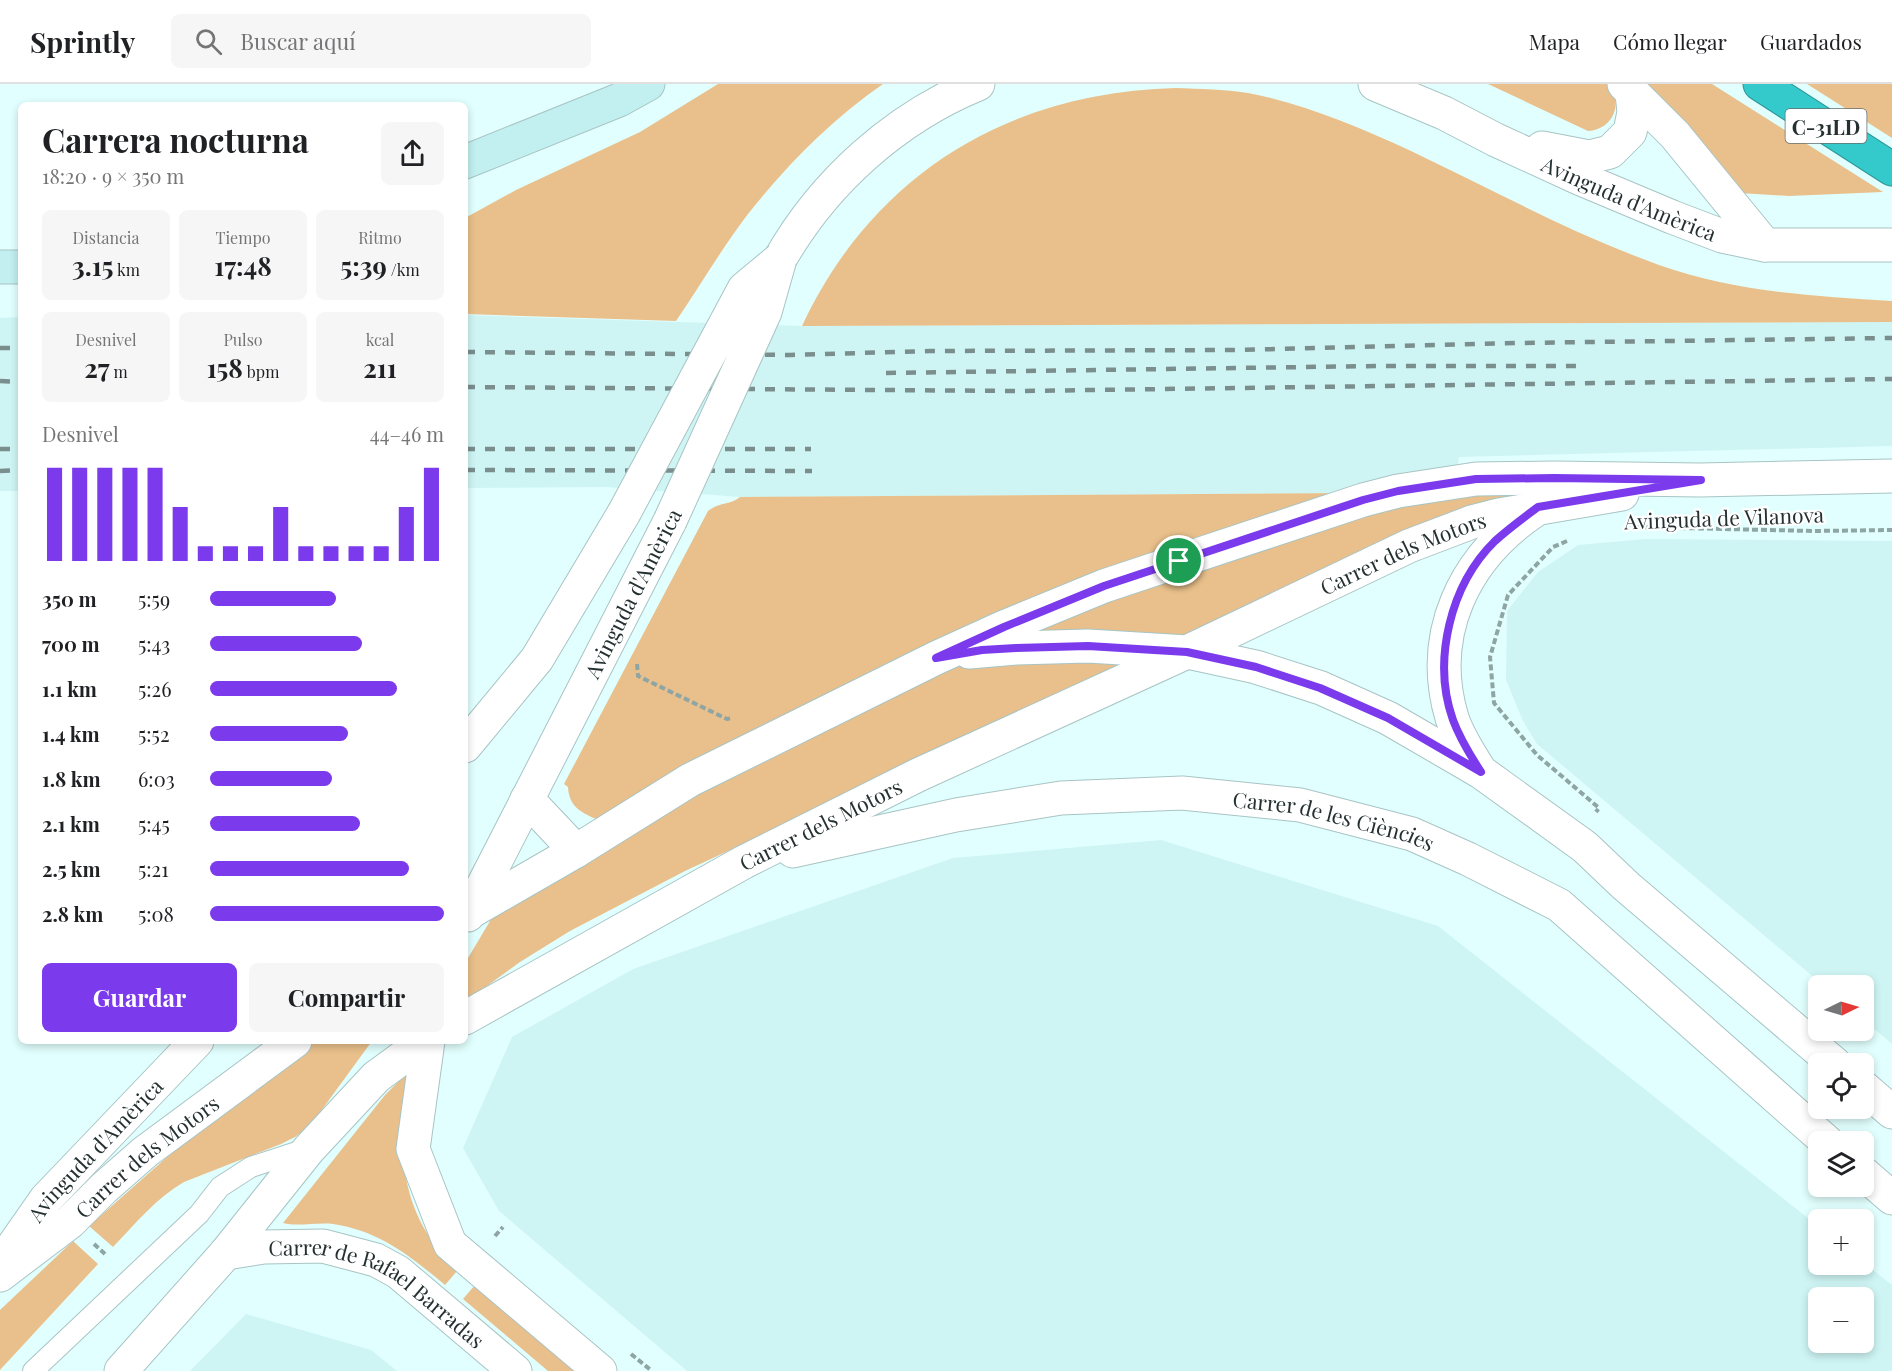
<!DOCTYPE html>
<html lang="es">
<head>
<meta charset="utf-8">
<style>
	:root { --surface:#fff; --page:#f6f6f6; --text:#202124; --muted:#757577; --line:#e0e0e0; --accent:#7c3aed }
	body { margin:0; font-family:"Playfair Display",serif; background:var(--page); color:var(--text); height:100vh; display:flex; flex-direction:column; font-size:22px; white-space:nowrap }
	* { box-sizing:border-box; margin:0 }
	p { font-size:20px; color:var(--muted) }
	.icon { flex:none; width:33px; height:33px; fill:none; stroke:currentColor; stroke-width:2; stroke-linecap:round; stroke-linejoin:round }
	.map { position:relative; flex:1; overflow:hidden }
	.details { position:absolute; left:18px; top:18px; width:450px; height:942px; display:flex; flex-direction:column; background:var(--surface); border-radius:9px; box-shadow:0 3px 9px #0003 }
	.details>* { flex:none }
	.needle { width:39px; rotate:85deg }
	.buttons { position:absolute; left:1808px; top:891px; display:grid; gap:12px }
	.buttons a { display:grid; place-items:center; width:66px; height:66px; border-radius:9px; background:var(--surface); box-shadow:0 3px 9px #0003; font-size:30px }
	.pin { position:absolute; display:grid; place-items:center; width:51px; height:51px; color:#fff; margin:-26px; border:3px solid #fff; border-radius:50%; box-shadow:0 2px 6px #0007 }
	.round { display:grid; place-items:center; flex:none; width:63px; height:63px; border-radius:9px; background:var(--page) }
	.headline { display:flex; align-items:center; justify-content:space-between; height:102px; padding:0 24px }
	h1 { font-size:33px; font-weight:700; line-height:45px }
	.figures { display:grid; grid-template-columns:repeat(3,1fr); gap:9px; height:102px; padding:6px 24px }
	.figures div { display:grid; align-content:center; border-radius:9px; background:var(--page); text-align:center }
	.figures b { font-size:26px; font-weight:700 }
	.figures small { font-size:16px; font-weight:400 }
	.figures p { font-size:16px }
	.chart { height:168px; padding:12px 24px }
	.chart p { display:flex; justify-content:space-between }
	.chart svg { width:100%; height:108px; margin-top:6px; stroke:var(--accent); stroke-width:6 }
	.cta { display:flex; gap:12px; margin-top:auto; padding:12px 24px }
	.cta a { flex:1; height:69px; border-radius:9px; background:var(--accent); color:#fff; font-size:24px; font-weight:700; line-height:69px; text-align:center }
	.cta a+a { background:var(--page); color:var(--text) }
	ul { padding:0 24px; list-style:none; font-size:20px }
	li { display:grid; grid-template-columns:96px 72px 1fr; align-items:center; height:45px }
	li i { height:15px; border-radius:8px; background:var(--accent) }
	header { display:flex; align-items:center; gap:36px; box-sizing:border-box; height:84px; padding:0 30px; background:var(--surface); border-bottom:2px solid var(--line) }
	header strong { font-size:28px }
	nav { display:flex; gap:33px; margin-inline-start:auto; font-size:21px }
	.search { width:420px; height:54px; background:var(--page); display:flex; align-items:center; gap:15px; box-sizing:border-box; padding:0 21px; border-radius:9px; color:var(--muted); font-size:22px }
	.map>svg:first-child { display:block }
</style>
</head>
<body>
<header>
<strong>Sprintly</strong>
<div class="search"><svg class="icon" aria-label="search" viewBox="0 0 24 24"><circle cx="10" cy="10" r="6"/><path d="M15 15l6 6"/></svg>Buscar aquí</div>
<nav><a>Mapa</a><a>Cómo llegar</a><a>Guardados</a></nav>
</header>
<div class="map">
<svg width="1892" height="1287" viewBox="0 0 1892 1287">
	<rect width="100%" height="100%" fill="#e1fffe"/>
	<path fill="#cef5f4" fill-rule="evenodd" d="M465,231l337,11 1090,-4v124l-433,11 -2,13 -110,23 -607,4 -134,-10 -141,1z
		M21,233v174h-21v-173z
		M1645,455l247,2v503l-29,-25v-33l-40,-1 -286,-241 -14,-23 -17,-41 1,-69 31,-39 40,-27z
		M1161,756l277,86 380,300v38h45v-2l29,23v86h-1205l-188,-160 -36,-63 49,-111 121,-68 320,-111zM1818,1214h45v44h-45z
		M246,1230l125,36 26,21h-207z"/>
	<path fill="#e9c08b" d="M718,0h165c-51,35 -97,82 -135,130 -26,34 -48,72 -72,107l-211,-7v-96l51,-28 124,-58z
		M1488,0h119c18,18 6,46 -19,47z
		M1640,0h72l171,108 -94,4 -50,-3z
		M1807,0h85v54z
		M1176,4c24,1 48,1 72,5 57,11 110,34 163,58 82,39 162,83 248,114 77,27 153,31 233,36v21l-1090,4c71,-152 207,-234 374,-238z
		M1534,404l1,10 -348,140h-161l-4,-9 349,-121z
		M1347,409l-589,235 -162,91c-16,-7 -27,-13 -28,-32l-4,-3 144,-273c14,-10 20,-5 32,-14z
		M1133,578l-448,209 -115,60 -50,31 -55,40v-39l31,-52 201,-121 254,-123 20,-4z
		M312,957h60l-62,85 -15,11 -14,7 -97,38c-28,16 -49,42 -71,65l-24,-21 85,-75z
		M407,989l-4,86c6,49 21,77 54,112l-12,14c-35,-29 -65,-54 -112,-61 -16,-2 -35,3 -50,-1l102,-128z
		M73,1157l25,23 -98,106v-60z
		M475,1201l102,86h-29l-85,-72z"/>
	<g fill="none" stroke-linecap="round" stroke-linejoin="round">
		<g stroke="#a8c4c4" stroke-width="22">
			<path id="lane" d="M33,1287l166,-157 21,-27 31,-20 55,-18"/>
		</g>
		<g stroke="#a8c4c4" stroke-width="35">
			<g id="street">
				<path id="s1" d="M1375,0l69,29 52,27 83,38 93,39 50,19 43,9h127"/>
				<path d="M1624,0l51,51 90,110"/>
				<path d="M1542,64l47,9 21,-5 20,-20 4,-20 -2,-19"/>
				<path d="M780,175c44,-77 115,-141 198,-175"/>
				<path d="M969,568l47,-4 72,-2 99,6 69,15 65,21 67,30 93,54 104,75 41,39 209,178"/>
				<path d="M465,662l72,-87 87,-146"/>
				<path d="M1480,687c-10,-17 -22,-34 -28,-53 -25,-84 12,-160 82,-207"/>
				<path d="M527,715l49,52"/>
				<path id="s2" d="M793,767l163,-36 105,-17 121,-5 118,12 112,29 56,25 91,46 268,237"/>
				<path d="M465,831l111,-64 114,-71 246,-122 68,-31 100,-41 259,-86 35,-9 78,-12 78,-1 146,2 192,-4"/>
				<path d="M468,831l202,-394"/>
				<path id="s3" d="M465,934l279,-156 174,-87 269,-123 222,-106 63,-24 27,-7 123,-21"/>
				<path d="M428,957l-15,108 37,95 150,127"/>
				<path d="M1863,1003l29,25"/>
				<path d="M1863,1089l29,25"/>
				<path id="s4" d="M226,1169l38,-6 59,-1 53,14 22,12 117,99"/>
				<path id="s5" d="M2,1178l44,-63 151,-158"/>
				<path id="s6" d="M0,1191l70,-53 34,-34 41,-36 150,-111"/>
				<path d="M121,1287l105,-118 83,-104 67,-72 49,-36"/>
			</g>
		</g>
		<g stroke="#a8c4c4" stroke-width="35">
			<path id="secondary" d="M465,78l154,-62 29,-16
				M0,183h21"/>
		</g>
		<g stroke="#2f9495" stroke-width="35">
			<path id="highway" d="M1760,0l132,85"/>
		</g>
		<path stroke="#8fa5a4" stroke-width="4" stroke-dasharray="6 3" stroke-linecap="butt" d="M1647,435l43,-1
			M1635,443l178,4 79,-1
			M1567,457l-14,6 -45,48 -18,62 4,46 43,52 62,53 -3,4
			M637,580l1,12 89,43 5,-1
			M495,1152l8,-9
			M94,1160l11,10
			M631,1270l21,17"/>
		<use href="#lane" stroke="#fff" stroke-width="20"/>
		<use href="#street" stroke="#fff" stroke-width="33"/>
		<use href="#secondary" stroke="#c2eff0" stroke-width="33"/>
		<use href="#highway" stroke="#34cacc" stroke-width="33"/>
		<path stroke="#7a8e8d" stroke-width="4.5" stroke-dasharray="10 10" stroke-linecap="butt" d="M0,264h21
			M465,268l325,3 140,-4 308,-1 279,-7 375,-5
			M886,289l491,-7h205
			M0,297l21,1
			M465,303l555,4 872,-12
			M0,365h21
			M465,365h346
			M465,386l347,1
			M0,387l21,-1"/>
		<g stroke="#a8c4c4" stroke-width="35" stroke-linecap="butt">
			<path id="street-bridge" d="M624,429l120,-224 36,-30
				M670,437l95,-209 15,-53"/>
		</g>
		<use href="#street-bridge" stroke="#fff" stroke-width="33"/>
	</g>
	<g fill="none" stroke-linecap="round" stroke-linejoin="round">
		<g stroke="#fff" stroke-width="12">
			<path id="route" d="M1554,394l147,2 -163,27c-15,11 -30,22 -43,34 -45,44 -63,120 -42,179 7,19 17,35 28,52l-93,-54 -68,-30 -64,-21 -69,-15 -99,-6 -72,2 -34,2 -46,8 68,-31 100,-41 259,-86 35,-9 78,-12z"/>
		</g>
		<use href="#route" stroke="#7c3aed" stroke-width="8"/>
	</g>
	<g text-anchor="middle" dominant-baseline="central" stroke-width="4.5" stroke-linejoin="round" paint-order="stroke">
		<rect fill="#fff" stroke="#666e6e" stroke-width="1.5" x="1785.5" y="25" width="81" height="34" rx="4.5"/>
		<g font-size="20" font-weight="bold" fill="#253030">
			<text x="1826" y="42">C-31LD</text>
		</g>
		<g font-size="21" fill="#253030" stroke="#fff">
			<text stroke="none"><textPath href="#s1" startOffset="279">Avinguda d'Amèrica</textPath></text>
			<text transform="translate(1724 433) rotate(-2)">Avinguda de Vilanova</text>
			<text stroke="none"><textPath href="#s3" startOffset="1048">Carrer dels Motors</textPath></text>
			<text transform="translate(632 509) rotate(-63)">Avinguda d'Amèrica</text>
			<text stroke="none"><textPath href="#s2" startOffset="549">Carrer de les Ciències</textPath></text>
			<text stroke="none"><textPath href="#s3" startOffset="405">Carrer dels Motors</textPath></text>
			<text stroke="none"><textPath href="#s5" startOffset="146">Avinguda d'Amèrica</textPath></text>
			<text stroke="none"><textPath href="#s6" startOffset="189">Carrer dels Motors</textPath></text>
			<text stroke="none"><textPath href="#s4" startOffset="165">Carrer de Rafael Barradas</textPath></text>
		</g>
	</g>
</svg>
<div class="buttons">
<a><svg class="needle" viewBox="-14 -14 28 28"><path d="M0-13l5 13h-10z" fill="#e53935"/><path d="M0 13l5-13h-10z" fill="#757577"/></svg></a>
<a><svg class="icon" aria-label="locate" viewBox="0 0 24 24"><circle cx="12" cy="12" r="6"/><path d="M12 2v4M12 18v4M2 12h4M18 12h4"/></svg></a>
<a><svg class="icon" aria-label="layers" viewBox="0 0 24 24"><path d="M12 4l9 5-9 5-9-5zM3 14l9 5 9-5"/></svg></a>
<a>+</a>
<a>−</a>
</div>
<div class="pin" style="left:1179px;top:477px;background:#1e9e55"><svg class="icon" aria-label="arrive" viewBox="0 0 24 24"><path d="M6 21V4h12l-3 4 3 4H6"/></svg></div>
<section class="details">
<div class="headline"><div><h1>Carrera nocturna</h1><p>18:20 · 9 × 350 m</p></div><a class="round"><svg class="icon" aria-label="share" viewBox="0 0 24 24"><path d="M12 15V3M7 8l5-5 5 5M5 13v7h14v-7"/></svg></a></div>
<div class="figures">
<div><p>Distancia</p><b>3.15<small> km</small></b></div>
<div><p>Tiempo</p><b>17:48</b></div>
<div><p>Ritmo</p><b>5:39<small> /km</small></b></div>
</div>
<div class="figures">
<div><p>Desnivel</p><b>27<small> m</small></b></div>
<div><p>Pulso</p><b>158<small> bpm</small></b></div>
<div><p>kcal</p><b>211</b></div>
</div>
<div class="chart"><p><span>Desnivel</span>44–46 m</p>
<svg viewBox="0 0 160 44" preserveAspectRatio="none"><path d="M5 44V6M15 44V6M25 44V6M35 44V6M45 44V6M55 44V22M65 44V38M75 44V38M85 44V38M95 44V22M105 44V38M115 44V38M125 44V38M135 44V38M145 44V22M155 44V6"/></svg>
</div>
<ul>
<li><b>350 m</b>5:59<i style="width:54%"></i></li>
<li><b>700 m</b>5:43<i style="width:65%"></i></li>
<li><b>1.1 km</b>5:26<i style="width:80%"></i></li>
<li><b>1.4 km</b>5:52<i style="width:59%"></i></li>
<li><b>1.8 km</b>6:03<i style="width:52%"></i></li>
<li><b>2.1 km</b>5:45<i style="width:64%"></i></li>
<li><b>2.5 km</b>5:21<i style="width:85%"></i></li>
<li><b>2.8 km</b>5:08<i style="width:100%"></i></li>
</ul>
<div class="cta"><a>Guardar</a><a>Compartir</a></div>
</section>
</div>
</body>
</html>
